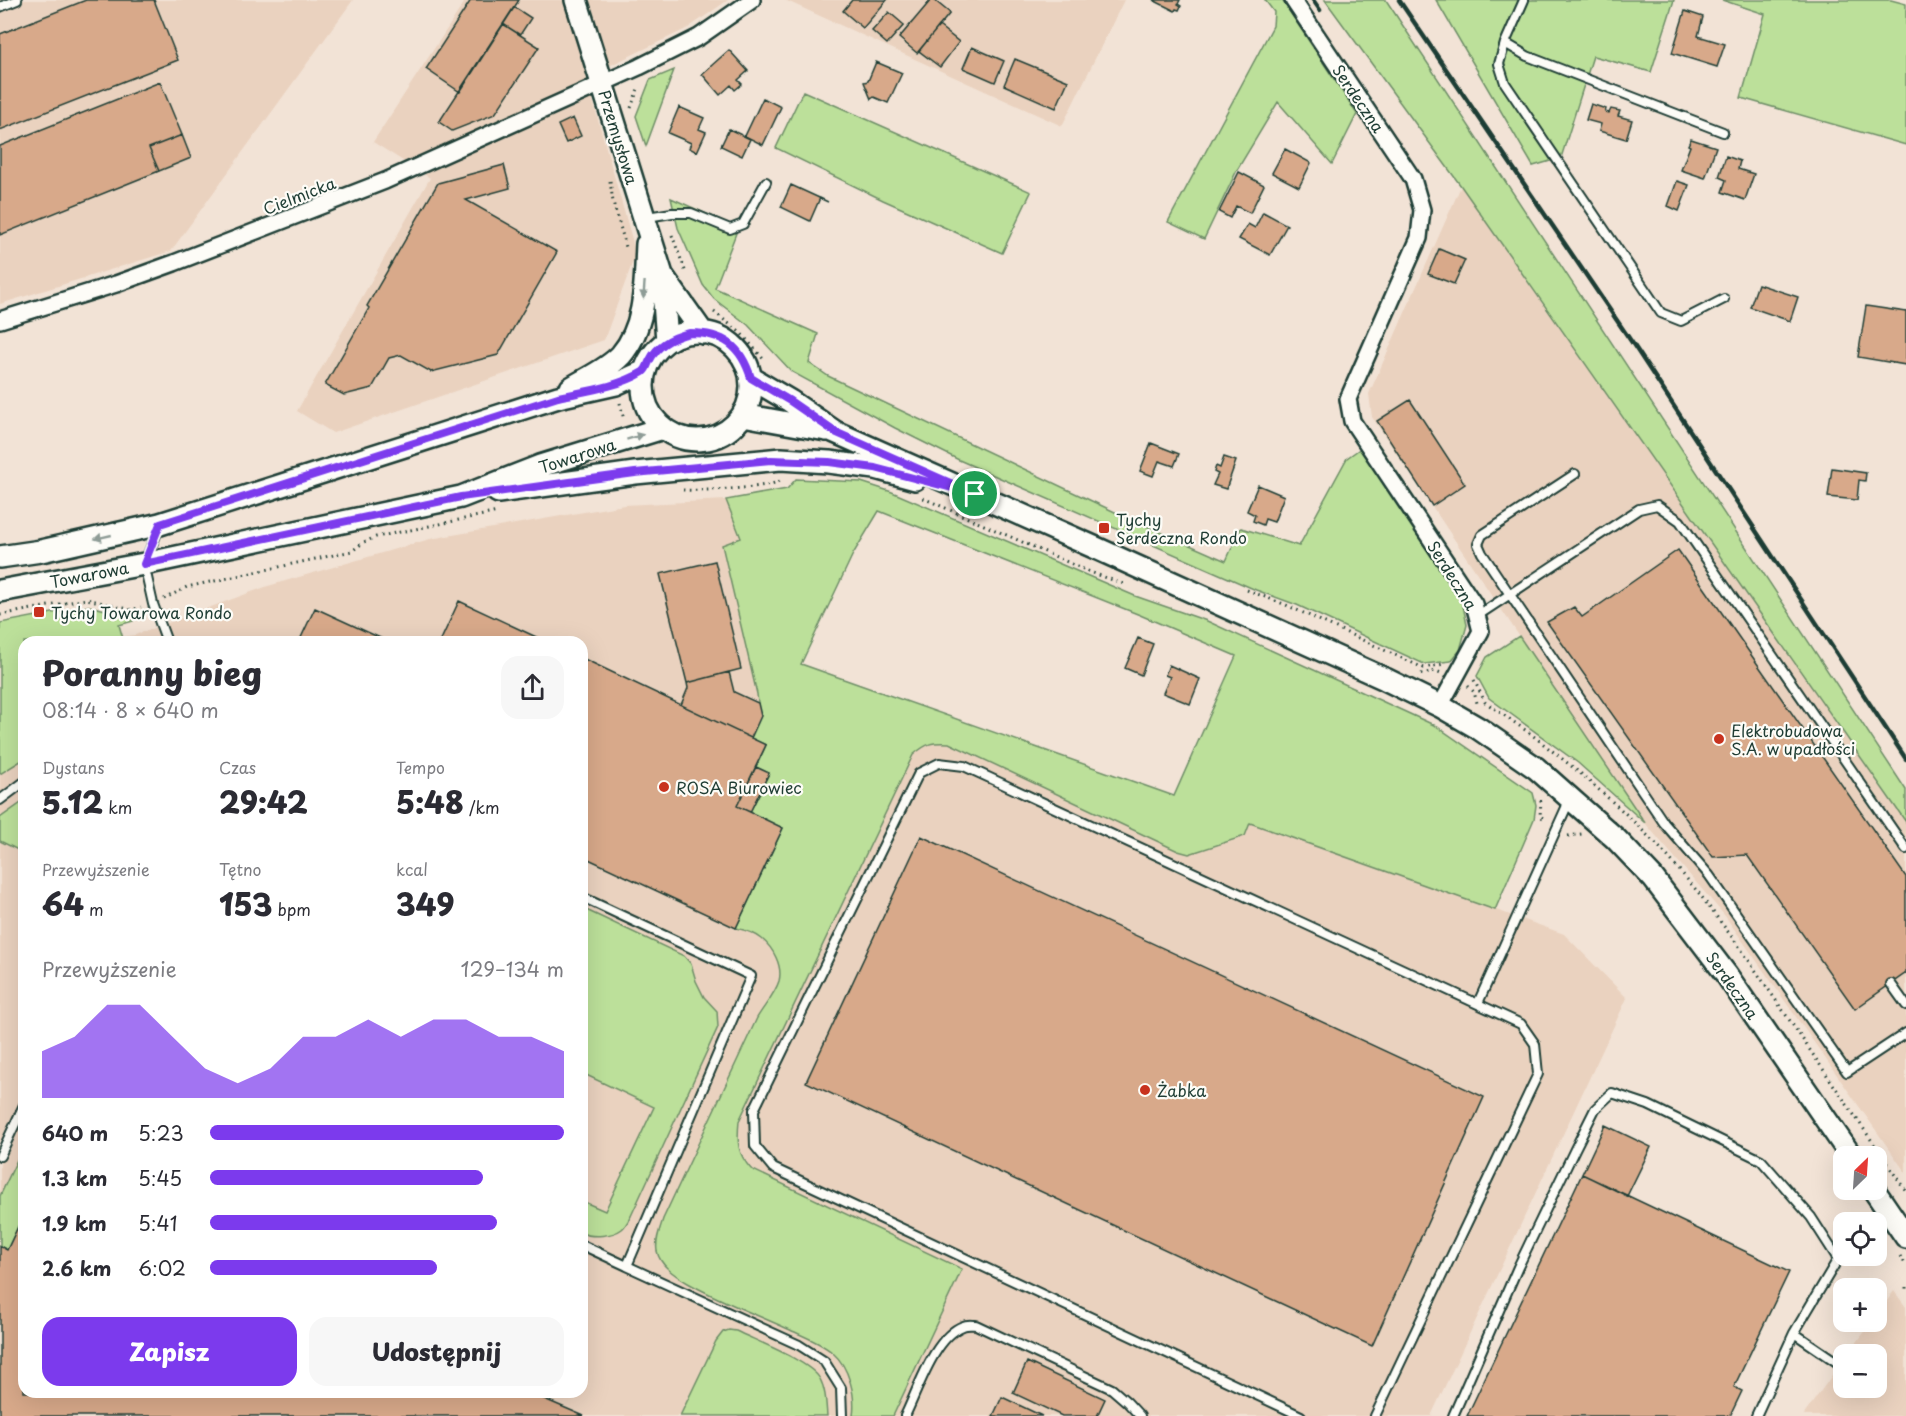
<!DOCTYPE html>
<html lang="pl">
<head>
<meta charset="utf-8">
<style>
	:root { --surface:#fff; --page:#f7f7f7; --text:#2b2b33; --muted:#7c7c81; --accent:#7c3aed }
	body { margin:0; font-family:"Playpen Sans",sans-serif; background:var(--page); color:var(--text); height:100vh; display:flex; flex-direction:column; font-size:22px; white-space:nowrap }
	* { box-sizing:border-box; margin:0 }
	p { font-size:20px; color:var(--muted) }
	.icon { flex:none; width:33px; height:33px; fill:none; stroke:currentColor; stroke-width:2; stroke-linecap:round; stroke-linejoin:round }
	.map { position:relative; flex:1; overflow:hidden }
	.sheet { position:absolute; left:18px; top:636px; width:570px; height:762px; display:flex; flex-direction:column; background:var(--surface); border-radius:18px; box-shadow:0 6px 24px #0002 }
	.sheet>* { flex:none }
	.needle { width:39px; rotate:25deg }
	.buttons { position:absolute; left:1833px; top:1146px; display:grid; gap:12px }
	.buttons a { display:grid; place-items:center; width:54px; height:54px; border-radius:12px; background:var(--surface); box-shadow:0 6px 24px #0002; font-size:30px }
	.pin { position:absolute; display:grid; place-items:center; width:51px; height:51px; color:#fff; margin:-26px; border:3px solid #fff; border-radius:50%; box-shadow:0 2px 6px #0007 }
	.round { display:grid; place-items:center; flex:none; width:63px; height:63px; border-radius:18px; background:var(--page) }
	.head { display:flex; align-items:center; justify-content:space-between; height:102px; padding:0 24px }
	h1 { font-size:33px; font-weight:800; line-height:45px }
	.stats { display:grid; grid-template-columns:repeat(3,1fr); gap:9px; height:102px; padding:6px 24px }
	.stats div { display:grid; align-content:center }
	.stats b { font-size:30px; font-weight:800 }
	.stats small { font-size:16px; font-weight:400 }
	.stats p { font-size:16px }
	.chart { height:168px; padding:12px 24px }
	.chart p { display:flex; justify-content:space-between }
	.chart svg { width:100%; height:108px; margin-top:6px; fill:var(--accent); opacity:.7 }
	.primary-button { display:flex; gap:12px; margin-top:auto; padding:12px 24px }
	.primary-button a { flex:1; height:69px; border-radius:18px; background:var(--accent); color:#fff; font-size:24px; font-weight:800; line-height:69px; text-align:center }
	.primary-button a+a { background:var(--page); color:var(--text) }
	ul { padding:0 24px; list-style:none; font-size:20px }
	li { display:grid; grid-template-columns:96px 72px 1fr; align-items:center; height:45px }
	li i { height:15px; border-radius:8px; background:var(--accent) }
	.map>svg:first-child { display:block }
</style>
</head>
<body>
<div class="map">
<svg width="1906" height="1416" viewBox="0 0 1906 1416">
	<rect width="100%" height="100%" fill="#f2e3d6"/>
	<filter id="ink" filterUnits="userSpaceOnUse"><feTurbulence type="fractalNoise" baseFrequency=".0167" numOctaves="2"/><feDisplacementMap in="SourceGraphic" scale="12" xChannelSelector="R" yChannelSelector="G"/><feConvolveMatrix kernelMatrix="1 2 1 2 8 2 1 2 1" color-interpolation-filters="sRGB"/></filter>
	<g filter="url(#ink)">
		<path fill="#ead2bf" d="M0,0h353l-182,251 -171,53z
			M466,0h262l-40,28 -102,49 50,176 -32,87 -271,93 -36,-22 133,-233 -57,-36z
			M785,0h339l-62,126z
			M1461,186l445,636v351l-181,-257 -80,-93 -273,-406 -3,-23z
			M726,500l16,38 59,126 763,270 63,64 -196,418h-1431v-756l24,-5v737h558v-750h-487l40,-7 133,-49 162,-47 194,-34z
			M1894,1291l12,16v109h-103l40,-56 1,28h32v-34h-28l24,-32h4l1,-7z"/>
		<path fill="#bce09a" stroke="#6e8e67" stroke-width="1.5" fill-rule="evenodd" d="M1265,0h17l75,114 -25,50 -54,-62 -41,68 -33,69 -36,-17 105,-196 1,-14z
			M1325,0h61l520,790v32l-445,-636z
			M1436,0h238l-23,72 -58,-16 -32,102 -28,8z
			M1722,0h169l15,4v141l-165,-47 24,-84z
			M674,70l-28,76 -10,-30 14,-36z
			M803,91l228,101 -29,61 -119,-53 -107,-52z
			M671,198l67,30 -23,60 103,46 -9,29 19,13 289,137 109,48 15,-33 58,18 48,-88 14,-10 100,148 6,29 -7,25 -9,11 -27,3 -127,-59 -41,-15 -297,-130 -64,-32 -103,-56 -44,-47 -34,-26 -11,-14 -25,-57z
			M796,479l65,3 31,10 243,104 72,25 229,105 97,67 3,12 -2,14 -39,91 -245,-87 -5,13 -56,18 -11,-3 -229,-108c-18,-1 -22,0 -36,12l-174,366c-2,21 -2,32 12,48l211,100 -69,147h-40c3,-21 -4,-49 -20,-63 -13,-11 -30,-17 -45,-24 -33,-15 -68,-28 -100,-46 -12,-7 -28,-17 -31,-32 -2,-11 3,-22 6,-32l94,-201c7,-12 18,-24 22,-37 4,-15 -6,-33 -17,-42 -7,-6 -17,-9 -26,-11l47,-100 -33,-16 19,-39 -13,-6 10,-22 -15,-7 7,-35 -1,-9 -35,-149 19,-7 -15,-38 61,-11zM879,511l261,104 96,41 -62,140 -373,-132 52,-110z
			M89,606l42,10 2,5 -14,4 5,17h-100v117l-24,15v-151z
			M1519,636l126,187 -67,-60 -89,-65 -12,-22 10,-19z
			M24,801v52l-24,-12v-23z
			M582,908l102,48 7,8 5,17 8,16 13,14 1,16 -87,189c-2,3 -5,10 -9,13 -9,7 -30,9 -40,4v-32l23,10 49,-104 -72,-34z
			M24,1145v69l-17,36 -7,-4v-50z
			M729,1330l7,1c20,10 74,30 84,48 6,11 6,25 7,37h-147l36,-75 7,-9z"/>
		<path fill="#d8a98a" stroke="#1f3d34" stroke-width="1.5" d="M86,0h68l24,60 -178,70v-96z
			M471,0h48l-59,92 -34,-23z
			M852,0h35l-24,28 -20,-17z
			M931,0h3l16,13 -33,40 -18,-15z
			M1153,0h27l-2,4 3,2 -2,4 -3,-1 -1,2z
			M514,7l17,11 -11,17 -17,-11z
			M1685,11l18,6 -5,19 27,8 -8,23 -45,-14z
			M889,12l15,13 -17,19 -15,-13z
			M503,24l36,23 -44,67 -43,17 -13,-9z
			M939,26l20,16 -19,25 -21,-16z
			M972,47l32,14 -9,21 -32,-14z
			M729,50l19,21 -10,9 4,4 -7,6 -4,-5 -11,10 -18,-21z
			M1015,59l53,22 -12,27 -52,-23z
			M876,62l26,11 -14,30 -14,-6 -3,2 -7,-17 4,-1z
			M160,82l22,53 -33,13 10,23 -159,64v-89z
			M763,98l18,9 -18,38 -18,-9z
			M1591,104l15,5 -1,3 4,1 2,-4 9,2 -2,5 14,4 -6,19 -27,-8 2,-7 -15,-4z
			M679,107l25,11 -5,11 7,3 -9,20 -8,-4 2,-5 -23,-10z
			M573,118l8,18 -15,7 -8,-18z
			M729,129l21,10 -8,17 -21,-10z
			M182,135l9,23 -32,13 -10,-23z
			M1691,139l25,8 -11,31 -24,-8 9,-24 -2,-1z
			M1285,149l26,14 -12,24 -27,-14z
			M1726,156l14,5 -2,8 16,5 -9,26 -23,-8 4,-12 -7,-3z
			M504,165l6,23 -44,12 91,52 -59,103 -67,17 -30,-17 -12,3 -17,30 -28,7 -19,-10 44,-77 -2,-2 71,-123z
			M1239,172l25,13 -14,28 -14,-7 -6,12 -11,-6z
			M1677,181l12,4 -10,26 -11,-5z
			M791,185l37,17 -8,-4 -10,23 -29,-14z
			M1263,212l24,13 -17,30 -31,-16 9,-15 7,4z
			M1439,249l26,11 -11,24 -26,-10z
			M1758,284l40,13 -8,24 -40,-14z
			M1866,306l40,6v53l-48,-8z
			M1410,400l55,84 -33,22 -55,-85z
			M1151,443l28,11 -5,12 -15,-5 -6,15 -13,-5z
			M1224,457l12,4 -10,28 -13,-4 5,-11 -4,-2 2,-6 4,2z
			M1832,468l34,5 -1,8 -6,-1 -2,20 -29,-3z
			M1258,485l26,11 -10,26 -9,-3 -2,6 -10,-4 2,-6 -8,-4z
			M1678,550l228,327v96l-51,36 -108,-154 -34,2 -166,-235 27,-15 8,10z
			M715,561l26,108 -54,14 -27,-109z
			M459,601l88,41h-107z
			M315,608l74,34h-90z
			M1138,638l15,6 -12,31 -16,-7z
			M582,658l184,87 -29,61 46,22 -47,100 -154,-72z
			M1169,665l31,14 -10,25 -27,-11 7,-16 -5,-2z
			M729,672l5,20 24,11 3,13 -10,22 -70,-33 7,-17 -1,-5z
			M756,767l13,6 -19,39 -13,-6z
			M921,836l563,261 -112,249 -566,-264z
			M1605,1125l46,22 -24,49 -45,-22z
			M1582,1174l207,98 -55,115 8,4 -12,25h-263z
			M24,1214v178h504l56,24h-584v-170l7,4z
			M1027,1362l78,37 -8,17h-35l-49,-23z
			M1002,1397l40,19h-49z"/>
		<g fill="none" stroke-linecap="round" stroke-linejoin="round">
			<g stroke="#1f3d34" stroke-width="12">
				<path id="lane" d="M1524,0l-19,43 -6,21 6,19 156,230 20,8 43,-22
					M0,7l17,-7
					M1505,43l22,13 196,76
					M647,217l25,-4h19l39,16 13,-5 23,-42
					M1575,474l-93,61 -4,9 4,9 182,270 45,52 138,197 59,-39
					M159,528l-15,36 9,40 14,38
					M1477,616l162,-107 18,-4 23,16 226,328
					M0,800l24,-18
					M582,897l169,79 -124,290 172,79 25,16 17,27 1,28
					M1891,984l15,21
					M1478,1003l92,-204
					M0,1156l24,-51
					M582,1245l45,21
					M905,1416c13,-26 29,-79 58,-90 4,-2 9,-1 13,-1l136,64 15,13 13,14
					M1301,1416l-528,-248 -18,-22 -1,-36 165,-337 20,-10 25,3 557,258 14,20 3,30 -163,342
					M1453,1416l65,-149 57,-118 20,-40 17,-16 36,12 113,55 50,57 27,42 -44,74 50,34
					M1756,1416l38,-83"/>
			</g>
			<g stroke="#1f3d34" stroke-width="20">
				<path id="street" d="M1293,0l120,179 9,31 -3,28 -71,161 4,22 122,183 7,27 -41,75
					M0,320l116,-36 58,-21 211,-82 254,-114 60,-30 53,-37"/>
			</g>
			<g stroke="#1f3d34" stroke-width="26">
				<path id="secondary" d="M576,0l86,275 5,66
					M662,275l41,58
					M643 386a54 54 0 1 1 108 0a54 54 0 1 1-108 0Z
					M751,378l39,23 45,31 261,116 289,131 55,27 38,22 58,40 80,71 37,39 73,96 125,182
					M571,388c16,-10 37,-19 50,-33 26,-30 24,-74 26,-111
					M743,415l83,15
					M498,492l137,-19 146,-14 48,3 46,6 40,11
					M0,557l41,-6 119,-27 398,-127 58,-13 29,-13
					M0,591l144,-27 317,-67 79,-31 123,-38
					M1874,1190l32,47"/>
			</g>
			<path stroke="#1f3d34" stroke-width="3" stroke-dasharray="1.5 4.5" stroke-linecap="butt" d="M631,108l8,-22
				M610,181l3,21 13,45
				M672,235l14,38
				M714,312l27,21 24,28
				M620,403l4,17
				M683,490c16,1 90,-1 100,-11
				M923,498l167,74 34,12
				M1247,590l39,15 133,61 5,2 20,-4
				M164,599l23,-12 165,-36 12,-9 12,-5 122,-25
				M0,615l87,-16 45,11 9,-3
				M1421,674l15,-3 5,2
				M1474,680l11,22 46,32 49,39 45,40 38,38 35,41 43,57 165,242
				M1468,686l6,6 3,11
				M1541,800l-1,16 6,4
				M1568,836l14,-2
				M1876,1163l7,10
				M1900,1256l6,9
				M1906,1287v2"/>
			<use href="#lane" stroke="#fdfcf7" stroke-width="8"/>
			<use href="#street" stroke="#fdfcf7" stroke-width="15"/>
			<use href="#secondary" stroke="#fdfcf7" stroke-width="21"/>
			<path stroke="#1f3d34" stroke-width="4.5" d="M1313,0l7,10
				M1399,0l234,344 273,415"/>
		</g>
		<defs><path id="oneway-solid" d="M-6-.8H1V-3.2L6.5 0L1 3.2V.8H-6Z" transform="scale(1.5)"/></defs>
		<g fill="#8e9c96">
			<use href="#oneway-solid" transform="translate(644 290) rotate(94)"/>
			<use href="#oneway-solid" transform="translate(635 437) rotate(-17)"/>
			<use href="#oneway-solid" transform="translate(103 537) rotate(167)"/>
		</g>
	</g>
	<g fill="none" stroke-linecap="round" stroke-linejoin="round" filter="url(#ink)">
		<g stroke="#fff" stroke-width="12">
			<path id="route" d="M690,333c34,0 51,13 61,45l39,23 45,31 140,62 -100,-26 -46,-6 -58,-2 -136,13 -174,24 -317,67 16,-40 398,-127c28,-6 60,-10 85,-25 4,-3 4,-7 7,-12 8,-16 23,-23 40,-27z"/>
		</g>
		<use href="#route" stroke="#7c3aed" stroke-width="8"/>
	</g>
	<g fill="#c8321e" stroke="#fdfcf7" stroke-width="2">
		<rect x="1098" y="522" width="12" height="12" rx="3"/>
		<rect x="33" y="606" width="12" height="12" rx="3"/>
		<circle cx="1719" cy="739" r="6"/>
		<circle cx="664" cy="787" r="6"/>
		<circle cx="1145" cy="1090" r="6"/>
	</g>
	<g text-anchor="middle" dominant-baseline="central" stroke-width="4.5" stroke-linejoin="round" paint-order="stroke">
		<g font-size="16" fill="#1f3d34" stroke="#fdfcf7">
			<text transform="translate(1359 98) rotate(56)">Serdeczna</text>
			<text transform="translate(619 137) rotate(73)">Przemysłowa</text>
			<text transform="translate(299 195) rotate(-21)">Cielmicka</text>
			<text transform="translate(577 455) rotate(-18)">Towarowa</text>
			<text transform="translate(89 574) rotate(-11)">Towarowa</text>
			<text transform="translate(1453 575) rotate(58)">Serdeczna</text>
			<text transform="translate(1733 985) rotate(55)">Serdeczna</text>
		</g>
		<g font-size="16" fill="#1f3d34" stroke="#fdfcf7" text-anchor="start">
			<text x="1116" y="519">Tychy<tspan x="1116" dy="18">Serdeczna Rondo</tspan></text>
			<text x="51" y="612">Tychy Towarowa Rondo</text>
			<text x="1731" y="730">Elektrobudowa<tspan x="1731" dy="18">S.A. w upadłości</tspan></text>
			<text x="676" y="787">ROSA Biurowiec</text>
			<text x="1157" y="1090">Żabka</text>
		</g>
	</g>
</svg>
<div class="buttons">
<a><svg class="needle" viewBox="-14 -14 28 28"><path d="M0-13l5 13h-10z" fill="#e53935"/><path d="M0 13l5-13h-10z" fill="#7c7c81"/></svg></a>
<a><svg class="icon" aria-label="locate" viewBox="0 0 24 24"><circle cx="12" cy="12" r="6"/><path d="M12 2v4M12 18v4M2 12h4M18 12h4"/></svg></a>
<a>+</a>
<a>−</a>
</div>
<div class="pin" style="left:975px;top:494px;background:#1e9e55"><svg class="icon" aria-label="arrive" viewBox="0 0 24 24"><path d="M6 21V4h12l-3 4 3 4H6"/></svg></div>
<section class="sheet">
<div class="head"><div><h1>Poranny bieg</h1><p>08:14 · 8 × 640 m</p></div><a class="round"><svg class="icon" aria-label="share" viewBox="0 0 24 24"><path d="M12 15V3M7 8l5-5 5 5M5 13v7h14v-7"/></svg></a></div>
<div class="stats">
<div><p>Dystans</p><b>5.12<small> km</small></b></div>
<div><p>Czas</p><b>29:42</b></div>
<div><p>Tempo</p><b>5:48<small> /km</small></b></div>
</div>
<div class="stats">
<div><p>Przewyższenie</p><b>64<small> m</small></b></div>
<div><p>Tętno</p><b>153<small> bpm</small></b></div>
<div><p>kcal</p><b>349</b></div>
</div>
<div class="chart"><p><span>Przewyższenie</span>129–134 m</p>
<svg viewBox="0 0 160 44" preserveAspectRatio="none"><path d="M0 44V25L10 19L20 6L30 6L40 19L50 32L60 38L70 32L80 19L90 19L100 12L110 19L120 12L130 12L140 19L150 19L160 25V44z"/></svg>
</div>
<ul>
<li><b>640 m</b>5:23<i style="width:100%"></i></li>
<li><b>1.3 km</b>5:45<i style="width:77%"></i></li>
<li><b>1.9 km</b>5:41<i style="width:81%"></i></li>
<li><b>2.6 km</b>6:02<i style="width:64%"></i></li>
</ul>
<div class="primary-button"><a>Zapisz</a><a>Udostępnij</a></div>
</section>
</div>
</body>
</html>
